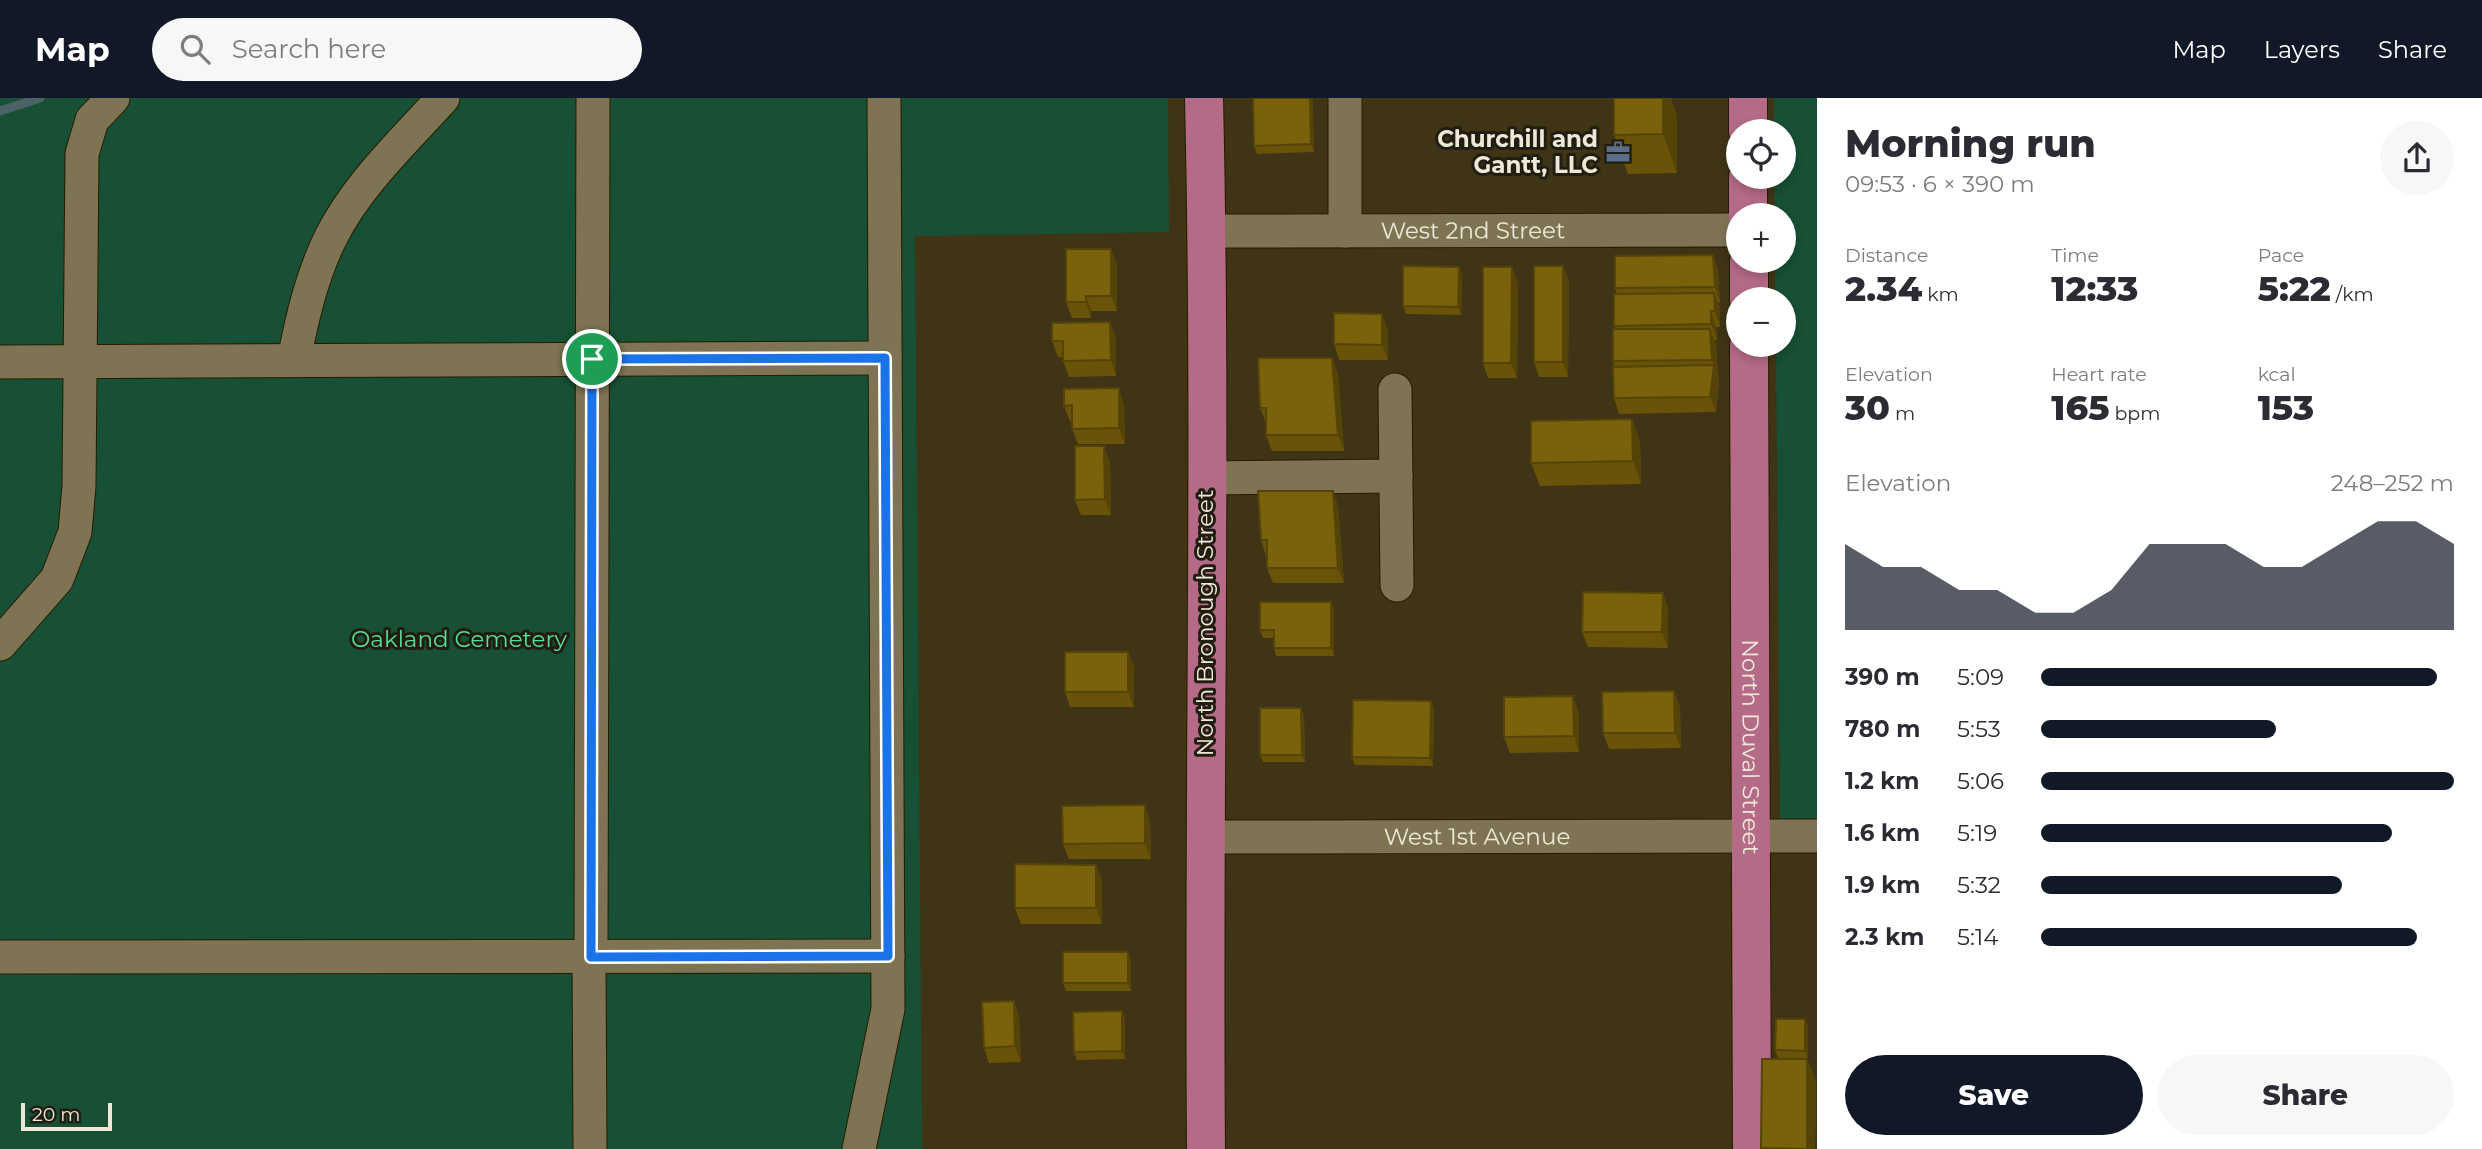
<!DOCTYPE html>
<html lang="en">
<head>
<meta charset="utf-8">
<style>
	:root { --surface:#fff; --page:#f7f7f7; --text:#2b2b33; --muted:#7c7c81; --accent:#111827 }
	body { margin:0; font-family:Montserrat,sans-serif; background:var(--page); color:var(--text); height:100vh; display:flex; flex-direction:column; font-size:26px; white-space:nowrap }
	* { box-sizing:border-box; margin:0 }
	p { font-size:23px; color:var(--muted) }
	.icon { flex:none; width:38px; height:38px; fill:none; stroke:currentColor; stroke-width:2; stroke-linecap:round; stroke-linejoin:round }
	.map { position:relative; flex:1; overflow:hidden }
	.details { display:flex; flex-direction:column; background:var(--surface); width:665px }
	.details>* { flex:none }
	.tools { position:absolute; left:1726px; top:21px; display:grid; gap:14px }
	.tools a { display:grid; place-items:center; width:70px; height:70px; border-radius:50%; background:var(--surface); box-shadow:0 4px 10px #0003; font-size:35px }
	.scale { position:absolute; left:21px; bottom:18px; width:91px; box-sizing:border-box; padding-left:7px; border:4px solid #eee8d7; border-top:0; font-size:19px; line-height:24px; white-space:nowrap; color:#eee8d7; -webkit-text-stroke:5px #211d10; paint-order:stroke }
	.pin { position:absolute; display:grid; place-items:center; width:60px; height:60px; color:#fff; margin:-30px; border:4px solid #fff; border-radius:50%; box-shadow:0 2px 7px #0007 }
	.round { display:grid; place-items:center; flex:none; width:74px; height:74px; border-radius:37px; background:var(--page) }
	.summary { display:flex; align-items:center; justify-content:space-between; height:119px; padding:0 28px }
	h1 { font-size:38px; font-weight:800; line-height:52px }
	.metrics { display:grid; grid-template-columns:repeat(3,1fr); gap:10px; height:119px; padding:7px 28px }
	.metrics div { display:grid; align-content:center }
	.metrics b { font-size:35px; font-weight:800 }
	.metrics small { font-size:19px; font-weight:400 }
	.metrics p { font-size:19px }
	.chart { height:196px; padding:14px 28px }
	.chart p { display:flex; justify-content:space-between }
	.chart svg { width:100%; height:126px; margin-top:7px; fill:var(--accent); opacity:.7 }
	.primary-button { display:flex; gap:14px; margin-top:auto; padding:14px 28px }
	.primary-button a { flex:1; height:80px; border-radius:42px; background:var(--accent); color:#fff; font-size:28px; font-weight:800; line-height:80px; text-align:center }
	.primary-button a+a { background:var(--page); color:var(--text) }
	ul { padding:0 28px; list-style:none; font-size:23px }
	li { display:grid; grid-template-columns:112px 84px 1fr; align-items:center; height:52px }
	li i { height:18px; border-radius:9px; background:var(--accent) }
	header { display:flex; align-items:center; gap:42px; box-sizing:border-box; height:98px; padding:0 35px; background:var(--accent); color:#fff }
	header strong { font-size:33px }
	nav { display:flex; gap:38px; margin-inline-start:auto; font-size:24px }
	.search { width:490px; height:63px; background:var(--page); display:flex; align-items:center; gap:18px; box-sizing:border-box; padding:0 24px; border-radius:38px; color:var(--muted); font-size:26px }
	main { display:flex; flex:1; min-height:0 }
	.map>svg:first-child { display:block }
</style>
</head>
<body>
<header>
<strong>Map</strong>
<div class="search"><svg class="icon" aria-label="search" viewBox="0 0 24 24"><circle cx="10" cy="10" r="6"/><path d="M15 15l6 6"/></svg>Search here</div>
<nav><a>Map</a><a>Layers</a><a>Share</a></nav>
</header>
<main>
<div class="map">
<svg width="1817" height="1051" viewBox="0 0 1817 1051">
	<rect width="100%" height="100%" fill="#3f3416"/>
	<path fill="#175034" d="M0,0h1168l1,134 -254,4 7,913h-922z
		M1774,0h43v722h-37l-4,-475h7v-46h-8v-38h8v-46h-8l-1,-38h9v-46h-9z"/>
	<g fill="none" stroke-linecap="round" stroke-linejoin="round">
		<path stroke="#4a6268" stroke-width="9" d="M0,13l40,-13"/>
		<g stroke="#251c00" stroke-width="35">
			<g id="minor">
				<path d="M1345,0v133"/>
				<path id="s1" d="M1207,133l531,-1"/>
				<path d="M294,262c8,-42 18,-85 37,-123 26,-52 73,-96 112,-139"/>
				<path d="M0,264l885,-4"/>
				<path d="M1395,292l2,195"/>
				<path d="M1206,380l190,-2"/>
				<path d="M0,546l57,-65 18,-47 4,-46 3,-332 10,-34 21,-22"/>
				<path id="s2" d="M1204,739l613,-1"/>
				<path d="M0,859l888,-1"/>
				<path d="M589,859l1,192"/>
				<path d="M591,859l2,-859"/>
				<path d="M859,1051l29,-140 -4,-911"/>
			</g>
		</g>
		<g stroke="#251c00" stroke-width="40">
			<g id="major">
				<path d="M1204,0c8,350 -1,701 2,1051"/>
				<path d="M1748,0v33"/>
				<path d="M1748,79v38"/>
				<path d="M1749,163v38"/>
				<path id="s3" d="M1749,247l3,804"/>
			</g>
		</g>
		<use href="#minor" stroke="#7e7353" stroke-width="33"/>
		<use href="#major" stroke="#b56b87" stroke-width="38"/>
	</g>
	<path fill="#695309" d="M1312,0l2,54 -57,2 -3,-8z
		M1677,17v58l-49,1 -14,-39z
		M1111,151l6,16v46h-26v7h-19l-6,-16z
		M1713,157l5,16 2,32h-2l2,5v19h-4l1,13h-3l2,4 2,32 1,4 -3,32 -97,2 -5,-16v-31l-1,-6 4,-67 -2,-6z
		M1563,168l6,16 -1,95h-29l-5,-15z
		M1462,176l-1,41 -55,-1 -3,-8z
		M1518,185l-1,95h-29l-5,-15z
		M1110,224l6,16v38l-47,1 -6,-16v-4h-5l-6,-16z
		M1388,232v30h-49l-5,-16z
		M1338,276l6,77h-72l-6,-16v-12l-6,-15z
		M1124,306l1,40h-47l-6,-15v-8h-2l-6,-15z
		M1632,321l8,23 1,42 -101,2 -9,-23z
		M1110,363l1,54h-30l-6,-15z
		M1338,408l6,77h-71l-6,-15 -1,-12 -5,-16z
		M1663,495l5,16v39l-80,-1 -6,-15z
		M1334,512v46h-58l-2,-8v-10h-11l-3,-8z
		M1128,554l6,15v40h-64l-5,-15z
		M1674,593l6,16 1,41 -72,1 -6,-16z
		M1431,603l3,8 -1,57 -78,-1 -3,-8z
		M1301,610l3,8 1,46h-42l-3,-7z
		M1579,614v40l-69,1 -6,-16z
		M1150,723l1,38h-82l-6,-15z
		M1096,767l6,15v44h-81l-6,-16z
		M1131,862v31h-65l-3,-8z
		M1014,903l5,16 2,45 -32,1 -5,-15z
		M1122,913l3,8v40l-48,1 -3,-8z
		M1808,929l-1,32 9,22 -1,68h-54l1,-90 16,-1 -3,-8z"/>
	<path fill="#554408" d="M1310,0h3l1,54 -3,-8z
		M1663,0h8l6,17v58l-14,-39z
		M1111,151l6,16v46l-6,-15z
		M1713,157l5,16 2,32 -5,-16z
		M1563,168l6,16 -1,95 -5,-15z
		M1459,169l3,7 -1,41 -3,-8z
		M1512,169l6,16 -1,95 -6,-15z
		M1714,195l6,15v19l-5,-16z
		M1086,198l5,15v7l-5,-16z
		M1711,213l5,16 1,13 -6,-16z
		M1382,216l6,16v30l-6,-15z
		M1110,224l6,16v38l-5,-16z
		M1710,231l6,15 2,32 -6,-16z
		M1332,260l6,16 6,77 -6,-16z
		M1714,267l5,15 -3,32 -6,-15z
		M1119,290l5,16 1,40 -6,-16z
		M1632,321l8,23 1,42 -8,-23z
		M1104,348l6,15 1,54 -6,-16z
		M1333,393l5,15 6,77 -6,-15z
		M1663,495l5,16v39l-6,-16z
		M1331,504l3,8v46l-3,-8z
		M1128,554l6,15v40l-6,-15z
		M1674,593l6,16 1,41 -6,-15z
		M1573,598l6,16v40l-5,-16z
		M1431,603l3,8 -1,57 -3,-8z
		M1301,610l3,8 1,46 -3,-7z
		M1145,707l5,16 1,38 -6,-16z
		M1096,767l6,15v44l-6,-16z
		M1128,854l3,8v31l-3,-8z
		M1014,903l5,16 2,45 -6,-16z
		M1122,913l3,8v40l-3,-8z
		M1805,921l3,8v32l-3,-8z
		M1807,961l9,22 -1,68h-8z"/>
	<path fill="#7a610b" stroke="#554408" stroke-width="2" d="M1253,0h57l1,46 -57,2z
		M1614,0h49v36l-49,1z
		M1066,151h45v47h-25v6h-20z
		M1713,157l2,32 -100,1v-32z
		M1403,168l56,1 -1,40 -55,-1z
		M1534,168h29v96h-29z
		M1483,169h29l-1,96h-28z
		M1714,195l1,18h-4v13l-97,2v-32z
		M1334,215l48,1v31l-48,-1z
		M1110,224l1,38 -48,1v-20h-11v-18z
		M1613,231h97l2,31 -99,1z
		M1258,260h74l6,77h-72v-27h-6z
		M1714,267l-4,32 -96,1 -1,-31z
		M1119,290v40l-47,1v-24l-8,1v-17z
		M1632,321l1,42 -102,2v-42z
		M1075,348h29l1,53 -30,1z
		M1258,393h75l5,77h-71v-28h-6z
		M1583,494l80,1 -1,39h-80z
		M1260,504h71v46h-57v-18h-14z
		M1065,554h63v40h-63z
		M1674,593l1,42h-72l-1,-41z
		M1573,598l1,40 -70,1v-40z
		M1353,602l78,1 -1,57 -78,-1z
		M1260,610h41l1,47h-42z
		M1145,707v38l-82,1 -1,-38z
		M1015,766l81,1v43h-81z
		M1063,854h65v31h-65z
		M1014,903l1,45 -31,2 -2,-46z
		M1122,913v40l-48,1 -1,-40z
		M1776,921h29v32l-30,-1z
		M1762,961h45v90l-46,-1z"/>
	<g fill="none" stroke-linecap="round" stroke-linejoin="round">
		<g stroke="#fff" stroke-width="14">
			<path id="route" d="M885,260l3,598 -297,1 1,-598z"/>
		</g>
		<use href="#route" stroke="#1a73e8" stroke-width="9"/>
	</g>
	<defs>
		<g id="office-bare" transform="scale(1.89)"><path d="M-6-3h4V-5.5h4V-3h4V5H-6ZM-1-4.5V-3h2v-1.5ZM-6 0V1H6V0Z" fill="#5c6f8a" stroke="#211d10" stroke-width="2.5" paint-order="stroke"/></g>
	</defs>
	<g fill-rule="evenodd">
		<use href="#office-bare" x="1618" y="54"/>
	</g>
	<g text-anchor="middle" dominant-baseline="central" stroke-width="6" stroke-linejoin="round" paint-order="stroke">
		<g font-size="23" font-weight="bold" fill="#eee8d7" stroke="#211d10" text-anchor="end">
			<text x="1598" y="41">Churchill and<tspan x="1598" dy="26">Gantt, LLC</tspan></text>
		</g>
		<g font-size="23" fill="#eee8d7" stroke="#211d10">
			<text stroke="none"><textPath href="#s1" startOffset="266">West 2nd Street</textPath></text>
			<text transform="translate(1205 525) rotate(-90)">North Bronough Street</text>
			<text stroke="none"><textPath href="#s3" startOffset="402">North Duval Street</textPath></text>
			<text stroke="none"><textPath href="#s2" startOffset="273">West 1st Avenue</textPath></text>
		</g>
		<g font-size="23" fill="#57df9a" stroke="#211d10">
			<text x="459" y="541">Oakland Cemetery</text>
		</g>
	</g>
</svg>
<div class="tools">
<a><svg class="icon" aria-label="locate" viewBox="0 0 24 24"><circle cx="12" cy="12" r="6"/><path d="M12 2v4M12 18v4M2 12h4M18 12h4"/></svg></a>
<a>+</a>
<a>−</a>
</div>
<div class="scale">20 m</div>
<div class="pin" style="left:592px;top:261px;background:#1e9e55"><svg class="icon" aria-label="arrive" viewBox="0 0 24 24"><path d="M6 21V4h12l-3 4 3 4H6"/></svg></div>
</div>
<section class="details">
<div class="summary"><div><h1>Morning run</h1><p>09:53 · 6 × 390 m</p></div><a class="round"><svg class="icon" aria-label="share" viewBox="0 0 24 24"><path d="M12 15V3M7 8l5-5 5 5M5 13v7h14v-7"/></svg></a></div>
<div class="metrics">
<div><p>Distance</p><b>2.34<small> km</small></b></div>
<div><p>Time</p><b>12:33</b></div>
<div><p>Pace</p><b>5:22<small> /km</small></b></div>
</div>
<div class="metrics">
<div><p>Elevation</p><b>30<small> m</small></b></div>
<div><p>Heart rate</p><b>165<small> bpm</small></b></div>
<div><p>kcal</p><b>153</b></div>
</div>
<div class="chart"><p><span>Elevation</span>248–252 m</p>
<svg viewBox="0 0 160 44" preserveAspectRatio="none"><path d="M0 44V14L10 22L20 22L30 30L40 30L50 38L60 38L70 30L80 14L90 14L100 14L110 22L120 22L130 14L140 6L150 6L160 14V44z"/></svg>
</div>
<ul>
<li><b>390 m</b>5:09<i style="width:96%"></i></li>
<li><b>780 m</b>5:53<i style="width:57%"></i></li>
<li><b>1.2 km</b>5:06<i style="width:100%"></i></li>
<li><b>1.6 km</b>5:19<i style="width:85%"></i></li>
<li><b>1.9 km</b>5:32<i style="width:73%"></i></li>
<li><b>2.3 km</b>5:14<i style="width:91%"></i></li>
</ul>
<div class="primary-button"><a>Save</a><a>Share</a></div>
</section>
</main>
</body>
</html>
